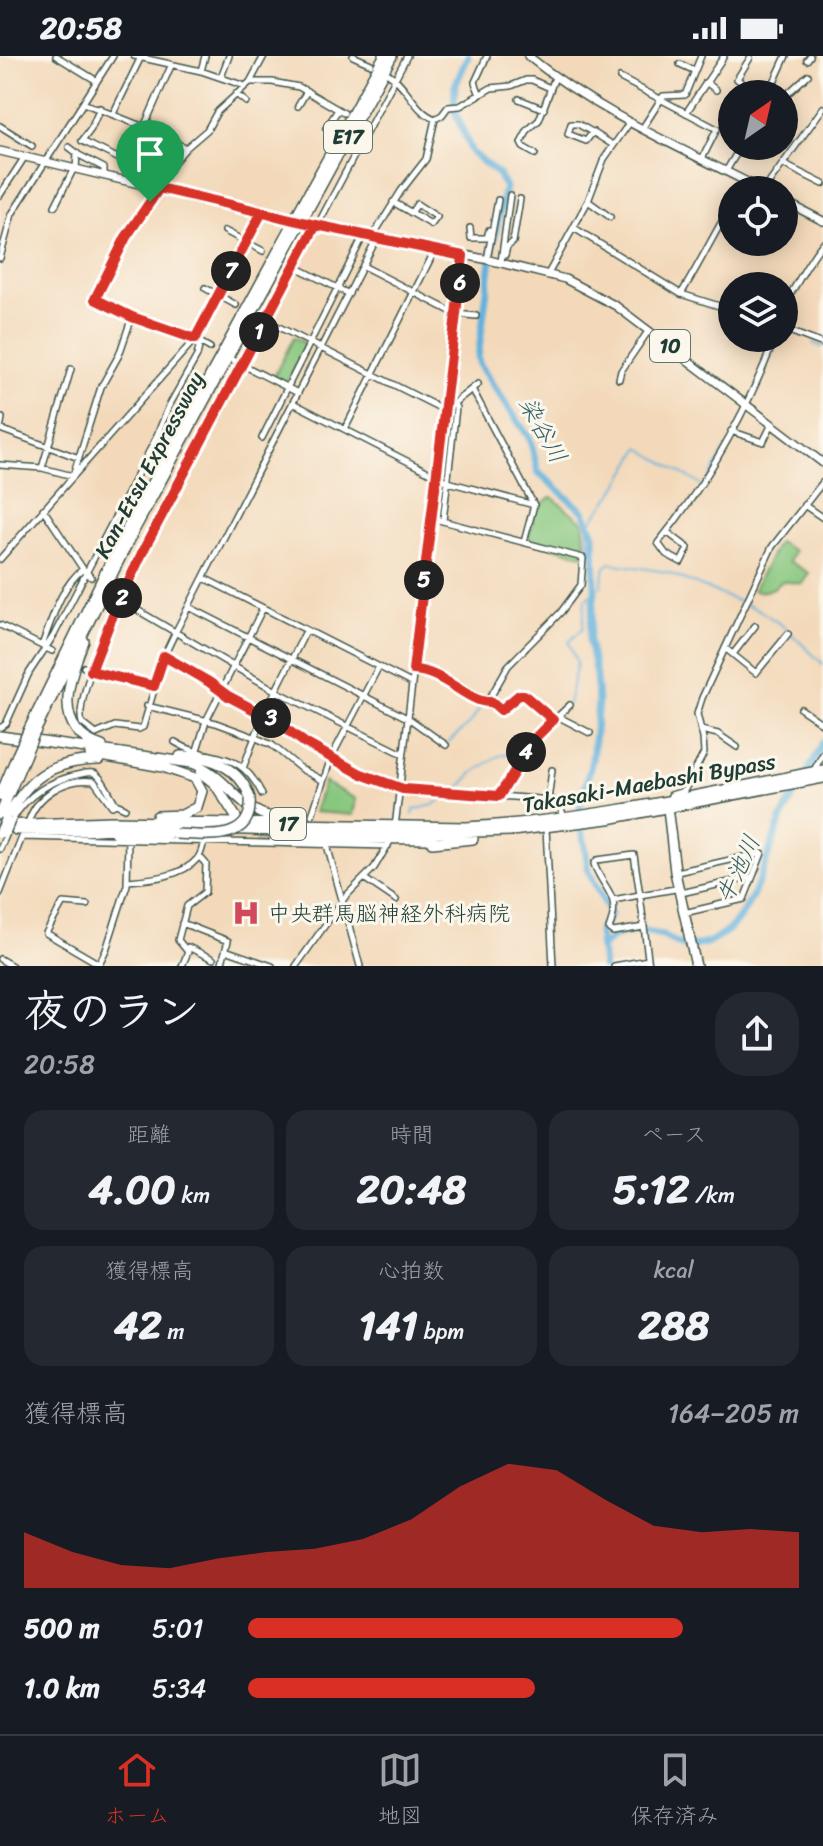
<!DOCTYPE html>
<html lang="ja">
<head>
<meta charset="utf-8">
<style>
	:root { --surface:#171b24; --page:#242831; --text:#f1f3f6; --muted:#9ea1a6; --line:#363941; --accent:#d93025 }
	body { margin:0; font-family:Sriracha,"Klee One",sans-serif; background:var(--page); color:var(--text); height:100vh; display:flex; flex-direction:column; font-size:30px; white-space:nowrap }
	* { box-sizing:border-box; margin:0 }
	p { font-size:26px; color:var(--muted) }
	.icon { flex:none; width:44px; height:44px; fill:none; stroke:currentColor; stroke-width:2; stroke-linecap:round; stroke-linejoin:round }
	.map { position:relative; height:910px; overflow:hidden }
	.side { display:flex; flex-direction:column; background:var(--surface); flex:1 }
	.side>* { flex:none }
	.needle { width:52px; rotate:34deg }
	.fabs { position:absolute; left:718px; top:24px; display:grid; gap:16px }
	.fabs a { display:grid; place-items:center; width:80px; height:80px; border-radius:50%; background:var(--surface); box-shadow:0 4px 20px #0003; font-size:40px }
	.pin { position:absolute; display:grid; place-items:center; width:68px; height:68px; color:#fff; margin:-82px -34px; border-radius:50% 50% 50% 0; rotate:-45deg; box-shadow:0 0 8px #0007 }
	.pin .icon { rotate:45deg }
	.km { position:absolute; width:40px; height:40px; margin:-20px; border-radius:50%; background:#222; color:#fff; font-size:22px; line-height:40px; text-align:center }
	.round { display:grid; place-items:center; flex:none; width:84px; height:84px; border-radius:32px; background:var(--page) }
	.headline { display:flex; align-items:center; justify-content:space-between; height:136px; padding:0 24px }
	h1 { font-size:44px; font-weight:700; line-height:60px }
	.metrics { display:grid; grid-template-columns:repeat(3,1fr); gap:12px; height:136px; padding:8px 24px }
	.metrics div { display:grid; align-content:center; border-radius:20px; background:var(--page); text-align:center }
	.metrics b { font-size:40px; font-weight:700 }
	.metrics small { font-size:22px; font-weight:400 }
	.metrics p { font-size:22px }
	.chart { height:224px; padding:16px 24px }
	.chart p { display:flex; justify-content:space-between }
	.chart svg { width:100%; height:144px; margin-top:8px; fill:var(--accent); opacity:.7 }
	ul { padding:0 24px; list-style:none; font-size:26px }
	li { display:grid; grid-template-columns:128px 96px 1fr; align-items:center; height:60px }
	li i { height:20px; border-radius:10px; background:var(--accent) }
	.status { display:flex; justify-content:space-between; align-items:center; height:56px; padding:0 40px; background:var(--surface); direction:ltr }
	.status svg { height:22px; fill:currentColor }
	.dock { display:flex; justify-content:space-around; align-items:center; height:112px; border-top:2px solid var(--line); background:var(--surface); font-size:22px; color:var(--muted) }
	.dock a { display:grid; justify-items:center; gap:4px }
	.dock .on { color:var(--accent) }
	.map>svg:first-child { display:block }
</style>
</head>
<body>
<div class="status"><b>20:58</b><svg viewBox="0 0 49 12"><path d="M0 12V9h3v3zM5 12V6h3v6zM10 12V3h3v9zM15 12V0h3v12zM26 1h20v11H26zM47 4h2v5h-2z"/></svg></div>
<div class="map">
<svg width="823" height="910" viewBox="0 0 823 910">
	<rect width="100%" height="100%" fill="#fbf7ec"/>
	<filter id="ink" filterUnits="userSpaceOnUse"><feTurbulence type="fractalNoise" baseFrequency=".0125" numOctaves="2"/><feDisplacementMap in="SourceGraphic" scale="16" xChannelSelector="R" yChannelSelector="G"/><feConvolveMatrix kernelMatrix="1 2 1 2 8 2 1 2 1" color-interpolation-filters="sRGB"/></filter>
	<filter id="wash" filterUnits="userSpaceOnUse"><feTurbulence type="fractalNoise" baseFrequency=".006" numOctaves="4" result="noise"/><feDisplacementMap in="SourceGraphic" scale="32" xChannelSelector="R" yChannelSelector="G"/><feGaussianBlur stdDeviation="1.8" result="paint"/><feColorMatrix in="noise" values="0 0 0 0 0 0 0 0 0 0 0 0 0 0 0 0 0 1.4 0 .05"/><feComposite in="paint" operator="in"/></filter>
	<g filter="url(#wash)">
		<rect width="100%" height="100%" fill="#f3d9ba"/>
		<path fill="#88c77f" stroke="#54825a" stroke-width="2" d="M294,281l13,7 -21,41 -13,-7z
			M552,441l31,25 3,30 -4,3 -54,-15 8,-33z
			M778,486l16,9 -5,10 20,12 -7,11 -20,-3c-7,8 -19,13 -29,9z
			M324,726l32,17 -3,16 -39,-3z"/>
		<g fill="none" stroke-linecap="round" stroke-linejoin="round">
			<path stroke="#61b1db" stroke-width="2" d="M53,90l18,-28
				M813,287l10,4
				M766,310l10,-23
				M596,459l19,-25 25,-42 65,39 21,-39
				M589,469l6,-9
				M587,472l3,24 -2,4
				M601,531l4,-20 5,-4 56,9 93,38 24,16 40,38
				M568,648l9,-41 -8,-21 14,-14 2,-28 10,-8
				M553,661l10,-9
				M448,687l23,-21 10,-16
				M456,735l17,-18 23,-16 16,-5 36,-31
				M413,759l1,-5 19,-5 17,-11"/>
			<path stroke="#61b1db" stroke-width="7" d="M468,0l-13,30 -1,23 18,44 26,21 7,13 -12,57 -15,114 2,8 50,73 8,33 46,40 10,23 1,57 -6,48 7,35 2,28 -6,57 -13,51 10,61 21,43 -11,16 4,35
				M601,892c4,-4 9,-10 14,-12 11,-7 36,-5 48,0 7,3 14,9 22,10 65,2 77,-83 97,-128 12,-26 30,-50 41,-76"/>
		</g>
	</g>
	<g filter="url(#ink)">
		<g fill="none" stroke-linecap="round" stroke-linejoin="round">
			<path stroke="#c9ba9f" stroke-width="5" stroke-dasharray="5 2.5" stroke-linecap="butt" d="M164,384l22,12
				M91,521l24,20"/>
			<path stroke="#c9ba9f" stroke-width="9" stroke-dasharray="9 4.5" stroke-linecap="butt" d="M248,773l14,8 12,1"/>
			<g stroke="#3f5448" stroke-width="8">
				<path id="minor" d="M56,0l41,25
					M134,0l67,15 44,15
					M353,0l18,8
					M750,2l-13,21 18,13 15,2
					M807,4l3,-4
					M680,8l13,6
					M201,15l4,-15
					M389,18c19,12 25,37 46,45l7,-4 6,-8 12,-1 31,-18 20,-2 15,-6h6l18,8
					M221,21l8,-21
					M620,22l97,51 -15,30
					M250,26h22l27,5 45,26
					M706,26l10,8
					M765,37l10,-13 11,-24
					M236,38l10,8
					M480,39l-5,-13 12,-26
					M784,41l24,-22
					M519,43l25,10
					M83,47l61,24 42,21
					M298,50l9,-15
					M100,52l-9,21 -9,12 46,22 43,-97
					M686,57l38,-57
					M113,58l27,-55
					M0,70l32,20
					M326,72l12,-18
					M642,73l21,-33 22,-1 16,-39
					M593,76l-7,9 -18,-7 3,-10h7c13,7 23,13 35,21
					M69,91l8,6 -1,16
					M77,98l27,14v8
					M535,98l-12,-7 -2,-4 7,-13 11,-10 16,-43
					M783,108l40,20
					M726,115l15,-25
					M764,134l59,-82
					M0,139l24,-37
					M588,145l22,16
					M393,146l36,21 2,2 6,-8 -20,-13 -6,9
					M55,150l18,-36
					M470,172l1,10h16l2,-8
					M574,172l107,66 51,16
					M225,175l38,20
					M373,180l28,-45 25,-32 9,-40
					M505,199l2,-8 6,-5 7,-43
					M0,202l12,-44 101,-158
					M487,204l11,-60
					M501,206l9,-67
					M290,208l59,30
					M363,210l93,48 20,2
					M548,218l40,-73 16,-42 26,-37
					M205,232l31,17
					M681,238c18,-29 33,-60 51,-90
					M784,248c14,-20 23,-42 39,-61
					M259,261l185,93
					M784,273l39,15
					M210,292c-35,-22 -81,-24 -115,-49l31,-62 44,-70 16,-19 21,-18 10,-18 33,-30 14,-26
					M233,304l65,33
					M619,323l2,-8 28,-41
					M472,333l62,116 -10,37
					M293,347l155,79 86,23
					M445,354l33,-26
					M0,362h2l-2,11
					M0,373l79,29
					M345,373l90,-179
					M731,375l32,11 9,-18
					M157,379l7,5
					M262,382l102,-203
					M0,409l42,3 31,8 28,-89 18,-32 13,-38
					M42,412l29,-99
					M804,449l19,13
					M43,453l40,60 8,8
					M431,462l152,40 -2,27 -20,27 -53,54 -21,37
					M443,465l13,-113 -2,-5
					M667,476l21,16 -7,14 -15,-8 -8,-11c49,-60 89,-132 117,-205
					M0,503l195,-220 67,-126
					M204,522l207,105
					M115,541l161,94 127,63
					M189,551l222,113 35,25
					M0,569l52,26
					M42,589c10,-25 18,-58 41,-76
					M725,592l31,25 32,-39
					M733,598l22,-28
					M164,600l45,26 19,14 49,26 28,21 60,33 38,13 150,11 8,8 3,10
					M84,611l12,5 58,14
					M413,614l23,4 46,29 10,-1 9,8 21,-16 27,25 12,-1 29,15
					M147,650l69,17 38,14 18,8 29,24 21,11
					M801,653l22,15
					M0,672l6,-4 23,-51 25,-38 101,-195 14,-34 28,-50 2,-9 -4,-8
					M701,674l17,4 19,13
					M96,678l-14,-11c-16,-51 163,-362 196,-428l11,-16 118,-223
					M96,678l19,-8 24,3 4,-2 21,-71 11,-23 202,-395
					M175,686c35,22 63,3 87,52
					M197,694l9,-29 57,-113
					M243,712l21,-54 42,-83
					M814,714l9,-16
					M499,740l37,-59 34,-32
					M670,743l1,-4 13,-4 20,-38 -1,-15 -6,-24 5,-16 70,-151 51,-65
					M548,744l4,-30
					M669,751l9,70 20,89
					M666,752l7,64 21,94
					M312,759l19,-57 47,-90
					M13,763c15,-26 38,-39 68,-45 4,-1 8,-2 13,-1 9,4 16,23 22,31
					M28,767c8,-28 38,-46 66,-42l18,25 4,-2 9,4
					M395,771l68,-571
					M546,772l7,138
					M327,789l33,121
					M0,793l4,-9
					M677,816l84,-19
					M365,823l31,21
					M127,825c22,-2 55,-4 70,-22 4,-4 6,-13 7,-19
					M0,837l22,-56 366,9
					M681,837l71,-16
					M613,844l27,-5 -6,-40 -37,5 -3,4c11,29 28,30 15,65l4,3 31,-5
					M87,849l-24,-2 -17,30 53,31
					M684,857l60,-14 18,-46
					M182,867l46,18 -7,25
					M188,891l25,12
					M228,895l44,15
					M0,903l12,7
					M98,910l8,-16 21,-65 1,-46
					M182,910l6,-14 -10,-12 9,-34 18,-14 1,-28 -7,-8
					M296,910l49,-69 29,-29 17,-28
					M614,910l34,-6
					M649,910l-9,-71 35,-6"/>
			</g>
			<g stroke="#3f5448" stroke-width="10">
				<path id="major" d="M528,0c71,57 155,93 235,134
					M0,95l278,66 211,43 76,19 51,27 207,157
					M784,145l39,20"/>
			</g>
			<g stroke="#3f5448" stroke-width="12">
				<path id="highway" d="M296,160l88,-160
					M304,161l88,-161
					M84,585c-16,38 -33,90 18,105
					M28,675l95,-195 168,-309
					M35,676l94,-192 169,-312
					M0,680l192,27c38,13 49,54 89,55
					M90,698l73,13 32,11 7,13 -5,16 -15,8 -25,1
					M180,700c29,-1 61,12 70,42
					M201,717l14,11 21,33
					M0,740l17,-41
					M0,759l25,-59
					M6,764c21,-42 45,-59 93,-60
					M3,769l108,-4 355,6c122,-6 238,-34 357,-57
					M16,774l67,1 56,-4 255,7 118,-3 96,-12 215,-41
					M115,777l53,1
					M274,782l165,1
					M432,787l41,-4"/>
			</g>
			<use href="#minor" stroke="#fff" stroke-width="5"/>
			<use href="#major" stroke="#fff" stroke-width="7"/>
			<use href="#highway" stroke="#fff" stroke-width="9"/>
			<g stroke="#3f5448" stroke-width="8" stroke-linecap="butt">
				<path id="minor-bridge" d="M4,784l9,-21"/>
			</g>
			<g stroke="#3f5448" stroke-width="12" stroke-linecap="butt">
				<path id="highway-bridge" d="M291,171l5,-11
					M298,172l6,-11
					M17,699l11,-24
					M25,700l10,-24
					M0,777l6,-13
					M176,778c30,1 78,9 74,-36"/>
			</g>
			<use href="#minor-bridge" stroke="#fff" stroke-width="5"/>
			<use href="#highway-bridge" stroke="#fff" stroke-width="9"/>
		</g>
	</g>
	<g fill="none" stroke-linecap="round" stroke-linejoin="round" filter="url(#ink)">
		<g stroke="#fff" stroke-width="16">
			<path id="route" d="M150,146l9,-14 157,37 -171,322 -31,65 -23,59 63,15 10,-30 45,26 19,14 49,26 28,21 56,31 42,15 96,7 37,-59 17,-17 -29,-25h-5l-18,15 -9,-8c-24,2 -47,-31 -79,-32l50,-414 -86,-18c-38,-9 -77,-15 -115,-26l-67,127 -63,-22 -37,-18 31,-62 24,-35"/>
		</g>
		<use href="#route" stroke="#d93025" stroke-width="10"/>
	</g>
	<defs>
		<g id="hospital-bare" transform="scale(2.16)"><path d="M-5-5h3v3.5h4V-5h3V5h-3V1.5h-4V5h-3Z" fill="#d1495b" stroke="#fbf7ec" stroke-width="2.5" paint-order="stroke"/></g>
	</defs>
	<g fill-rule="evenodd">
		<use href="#hospital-bare" x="246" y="857"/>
	</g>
	<g text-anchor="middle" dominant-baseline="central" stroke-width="6" stroke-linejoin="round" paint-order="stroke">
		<g fill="#fbf7ec" stroke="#61756b" stroke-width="2">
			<rect x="324" y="65" width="48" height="32" rx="6"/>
			<rect x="650" y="274" width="40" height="32" rx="6"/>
			<rect x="270" y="752" width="36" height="32" rx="6"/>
		</g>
		<g font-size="20" font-weight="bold" fill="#1f3d34">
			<text x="348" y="81">E17</text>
			<text x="670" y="290">10</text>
			<text x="288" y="768">17</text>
		</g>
		<g font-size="22" fill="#1f3d34" stroke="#fbf7ec">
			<text transform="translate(149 409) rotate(-62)">Kan-Etsu Expressway</text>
			<text transform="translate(649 727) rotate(-10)">Takasaki-Maebashi Bypass</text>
		</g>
		<g font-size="22" fill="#1f3d34" stroke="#fbf7ec" text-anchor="start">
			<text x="268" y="857">中央群馬脳神経外科病院</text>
		</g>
		<g font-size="24" font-style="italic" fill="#336066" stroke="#fbf7ec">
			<text transform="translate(543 374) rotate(61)">染谷川</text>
			<text transform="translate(738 813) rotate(-65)">牛池川</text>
		</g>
	</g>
</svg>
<div class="fabs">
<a><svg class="needle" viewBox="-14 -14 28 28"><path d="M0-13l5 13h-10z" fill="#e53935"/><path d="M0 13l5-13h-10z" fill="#9ea1a6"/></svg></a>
<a><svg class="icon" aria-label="locate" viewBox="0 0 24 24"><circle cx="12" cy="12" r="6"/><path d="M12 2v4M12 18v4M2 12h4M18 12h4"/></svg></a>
<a><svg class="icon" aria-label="layers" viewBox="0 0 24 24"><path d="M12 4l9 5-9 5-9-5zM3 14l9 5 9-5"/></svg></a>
</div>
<div class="pin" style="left:150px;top:146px;background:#1e9e55"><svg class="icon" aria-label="arrive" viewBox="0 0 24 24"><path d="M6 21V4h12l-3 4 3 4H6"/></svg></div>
<b class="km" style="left:259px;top:276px">1</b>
<b class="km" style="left:122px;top:542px">2</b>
<b class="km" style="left:271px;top:662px">3</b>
<b class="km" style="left:526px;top:696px">4</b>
<b class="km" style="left:424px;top:524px">5</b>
<b class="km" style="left:460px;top:227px">6</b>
<b class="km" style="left:231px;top:215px">7</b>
</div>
<section class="side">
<div class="headline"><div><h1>夜のラン</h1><p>20:58</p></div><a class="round"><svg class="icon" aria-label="share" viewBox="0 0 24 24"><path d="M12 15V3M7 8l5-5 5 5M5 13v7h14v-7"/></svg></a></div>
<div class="metrics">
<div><p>距離</p><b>4.00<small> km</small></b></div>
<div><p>時間</p><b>20:48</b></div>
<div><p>ペース</p><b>5:12<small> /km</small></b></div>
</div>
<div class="metrics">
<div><p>獲得標高</p><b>42<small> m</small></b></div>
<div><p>心拍数</p><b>141<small> bpm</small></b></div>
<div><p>kcal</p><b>288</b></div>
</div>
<div class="chart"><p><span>獲得標高</span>164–205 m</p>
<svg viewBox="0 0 160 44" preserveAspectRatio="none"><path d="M0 44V27L10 33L20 37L30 38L40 35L50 33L60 32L70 29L80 23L90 13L100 6L110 8L120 17L130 25L140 27L150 26L160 27V44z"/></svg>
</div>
<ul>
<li><b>500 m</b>5:01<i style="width:79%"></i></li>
<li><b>1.0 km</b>5:34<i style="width:52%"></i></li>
</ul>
</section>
<nav class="dock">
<a class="on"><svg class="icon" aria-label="home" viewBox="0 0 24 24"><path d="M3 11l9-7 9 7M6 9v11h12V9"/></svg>ホーム</a>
<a><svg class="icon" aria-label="map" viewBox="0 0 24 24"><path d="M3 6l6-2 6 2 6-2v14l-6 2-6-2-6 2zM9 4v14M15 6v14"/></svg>地図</a>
<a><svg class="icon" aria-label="saved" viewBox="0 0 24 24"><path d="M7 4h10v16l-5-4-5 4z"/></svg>保存済み</a>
</nav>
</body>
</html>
